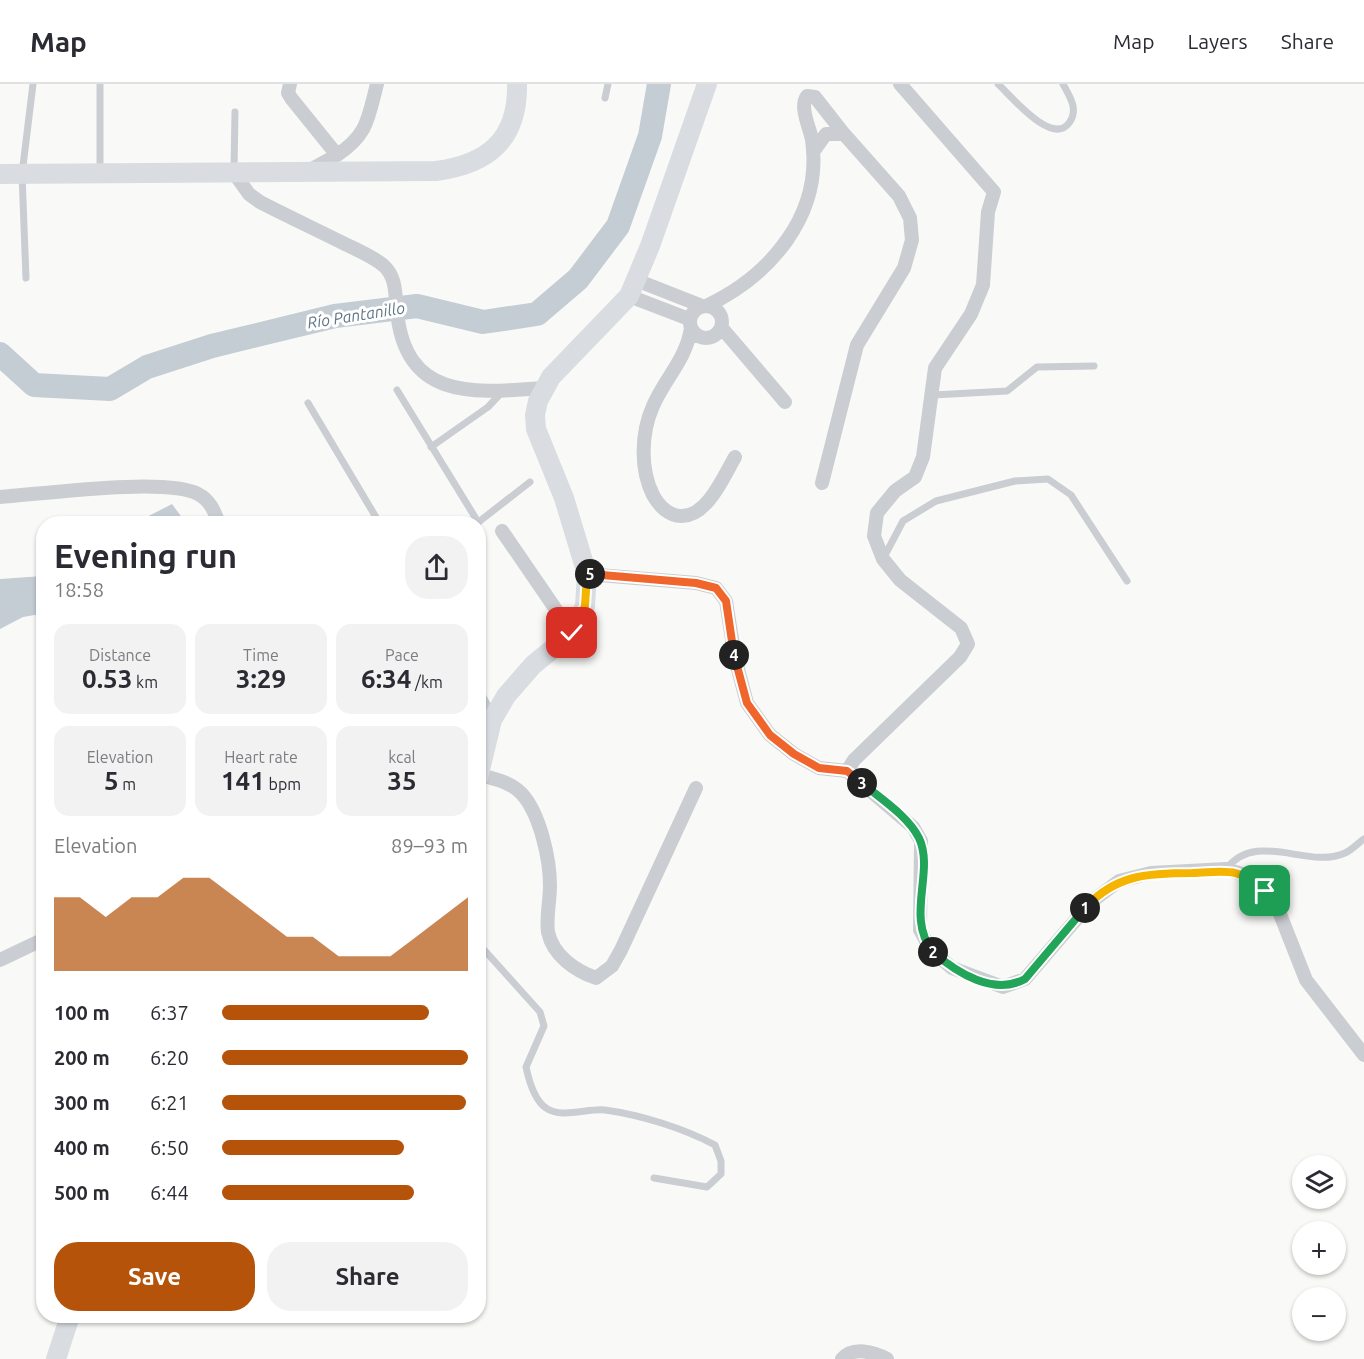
<!DOCTYPE html>
<html lang="en">
<head>
<meta charset="utf-8">
<style>
	:root { --surface:#fff; --page:#f2f2f3; --text:#2b2b33; --muted:#7c7c81; --line:#e1e1e2; --accent:#b45309 }
	body { margin:0; font-family:Ubuntu,sans-serif; background:var(--page); color:var(--text); height:100vh; display:flex; flex-direction:column; font-size:22px; white-space:nowrap }
	* { box-sizing:border-box; margin:0 }
	p { font-size:20px; color:var(--muted) }
	.icon { flex:none; width:33px; height:33px; fill:none; stroke:currentColor; stroke-width:2; stroke-linecap:round; stroke-linejoin:round }
	.map { position:relative; flex:1; overflow:hidden }
	.sheet { position:absolute; left:36px; top:432px; width:450px; height:807px; display:flex; flex-direction:column; background:var(--surface); border-radius:24px; box-shadow:0 2px 4px #0004 }
	.sheet>* { flex:none }
	.buttons { position:absolute; left:1292px; top:1071px; display:grid; gap:12px }
	.buttons a { display:grid; place-items:center; width:54px; height:54px; border-radius:50%; background:var(--surface); box-shadow:0 2px 4px #0004; font-size:30px }
	.pin { position:absolute; display:grid; place-items:center; width:51px; height:51px; color:#fff; margin:-26px; border-radius:12px; box-shadow:0 3px 9px #0006 }
	.km { position:absolute; width:30px; height:30px; margin:-15px; border-radius:50%; background:#222; color:#fff; font-size:16px; line-height:30px; text-align:center }
	.round { display:grid; place-items:center; flex:none; width:63px; height:63px; border-radius:24px; background:var(--page) }
	.headline { display:flex; align-items:center; justify-content:space-between; height:102px; padding:0 18px }
	h1 { font-size:33px; font-weight:700; line-height:45px }
	.metrics { display:grid; grid-template-columns:repeat(3,1fr); gap:9px; height:102px; padding:6px 18px }
	.metrics div { display:grid; align-content:center; border-radius:15px; background:var(--page); text-align:center }
	.metrics b { font-size:26px; font-weight:700 }
	.metrics small { font-size:16px; font-weight:400 }
	.metrics p { font-size:16px }
	.chart { height:168px; padding:12px 18px }
	.chart p { display:flex; justify-content:space-between }
	.chart svg { width:100%; height:108px; margin-top:6px; fill:var(--accent); opacity:.7 }
	.primary-button { display:flex; gap:12px; margin-top:auto; padding:12px 18px }
	.primary-button a { flex:1; height:69px; border-radius:24px; background:var(--accent); color:#fff; font-size:24px; font-weight:700; line-height:69px; text-align:center }
	.primary-button a+a { background:var(--page); color:var(--text) }
	ul { padding:0 18px; list-style:none; font-size:20px }
	li { display:grid; grid-template-columns:96px 72px 1fr; align-items:center; height:45px }
	li i { height:15px; border-radius:8px; background:var(--accent) }
	header { display:flex; align-items:center; gap:36px; box-sizing:border-box; height:84px; padding:0 30px; background:var(--surface); border-bottom:2px solid var(--line) }
	header strong { font-size:28px }
	nav { display:flex; gap:33px; margin-inline-start:auto; font-size:21px }
	.map>svg:first-child { display:block }
</style>
</head>
<body>
<header>
<strong>Map</strong>
<nav><a>Map</a><a>Layers</a><a>Share</a></nav>
</header>
<div class="map">
<svg width="1364" height="1275" viewBox="0 0 1364 1275">
	<rect width="100%" height="100%" fill="#f9faf7"/>
	<path fill="#c4cdd4" d="M172,420l14,19h-51z
		M43,492v49l-3,-11 -17,3 -23,12v-50z"/>
	<g fill="none" stroke-linecap="round" stroke-linejoin="round">
		<path stroke="#c4cdd4" stroke-width="24" d="M0,270l34,31 76,4 37,-22 65,-21 123,-30 82,-10 66,16 54,-8 41,-35 40,-53 32,-90 9,-52"/>
		<path stroke="#cacdd1" stroke-width="7" d="M100,0v87
			M998,0c14,13 54,62 71,39 10,-13 1,-26 -6,-39
			M605,14l3,-14
			M234,85l1,-57
			M26,194l-4,-104 11,-90
			M397,306l81,132
			M933,311l74,-4 30,-24 57,-1
			M308,319l72,121
			M431,363l57,-40 15,-16
			M476,440l54,-42
			M883,475l20,-38 33,-20 79,-20 33,-2 23,16 56,86
			M1226,785c31,-40 82,1 119,-16 7,-3 13,-10 19,-14
			M478,859l62,69 4,14 -18,41c3,14 8,33 20,41 15,11 42,0 59,2 36,5 78,18 110,35l6,16v13l-14,13 -53,-9"/>
		<path stroke="#cacdd1" stroke-width="14" d="M290,0l-2,9 3,5 46,57 -27,15
			M900,0l94,108 -6,20 -5,73 -12,29 -36,54 -12,89 -8,20 -20,14 -18,22 -3,23 9,23 17,21 61,48 7,16 -8,13 -106,103 -7,11 66,56 8,14 -1,89 11,20 21,18 51,19 22,-8 66,-77 28,-21 32,-8 75,-4 25,8 14,13 13,19 28,71 58,75
			M813,68l13,-18h18l55,62 11,22 2,22 -8,28 -47,77 -35,138
			M337,71c31,-20 31,-37 40,-71
			M234,89l15,21 11,8c27,14 55,27 83,41 12,6 29,13 40,22 14,12 12,30 14,47 9,89 77,81 147,76
			M636,196l66,26
			M629,212l60,23
			M690 238a16 16 0 1 1 32 0a16 16 0 1 1-32 0Z
			M706,222c64,-30 117,-91 106,-166 -2,-12 -13,-33 -5,-44l8,1 29,37
			M721,243l64,75
			M691,244c-5,32 -26,50 -38,78 -12,27 -13,63 0,89 6,11 16,21 28,21 26,1 43,-40 54,-59
			M0,413c42,-3 166,-20 198,-3 12,6 17,18 21,30
			M502,447l70,102
			M587,490l109,9 20,5 10,13 9,57 12,45 23,32 24,19 25,14 28,3
			M478,611l14,25
			M480,691c15,4 31,7 42,19 18,20 28,65 28,92 0,14 -4,32 -2,46 5,24 28,39 48,46l16,-12 9,-16 75,-162
			M0,876l44,-21
			M842,1275c11,-13 32,-7 45,0"/>
		<path stroke="#d9dde2" stroke-width="20" d="M0,90l436,-3c53,-7 82,-32 81,-87
			M478,694l14,-58 14,-24 27,-31 39,-32 13,-27 2,-32 -23,-76 -28,-69 -1,-14 3,-14 13,-24 78,-81 21,-50 57,-162
			M56,1275l14,-43"/>
	</g>
	<g fill="none" stroke-linecap="round" stroke-linejoin="round">
		<g stroke="#fff" stroke-width="12">
			<path id="split-1" d="M1085,824c31,-34 65,-35 107,-35 33,-1 47,-7 73,18"/>
		</g>
		<g stroke="#fff" stroke-width="12">
			<path id="split-2" d="M933,868c24,21 61,44 92,27l60,-71"/>
		</g>
		<g stroke="#fff" stroke-width="12">
			<path id="split-3" d="M862,699c19,16 46,33 57,55 16,34 -14,79 14,114"/>
		</g>
		<g stroke="#fff" stroke-width="12">
			<path id="split-4" d="M734,571l13,48 23,32 24,19 25,14 28,3 15,12"/>
		</g>
		<g stroke="#fff" stroke-width="12">
			<path id="split-5" d="M590,490l106,9 20,5 10,13 8,54"/>
		</g>
		<g stroke="#fff" stroke-width="12">
			<path id="split-6" d="M572,549l13,-27 2,-32h3"/>
		</g>
		<use href="#split-1" stroke="#f5b400" stroke-width="8"/>
		<use href="#split-2" stroke="#22a559" stroke-width="8"/>
		<use href="#split-3" stroke="#22a559" stroke-width="8"/>
		<use href="#split-4" stroke="#f0652b" stroke-width="8"/>
		<use href="#split-5" stroke="#f0652b" stroke-width="8"/>
		<use href="#split-6" stroke="#f5b400" stroke-width="8"/>
	</g>
	<g text-anchor="middle" dominant-baseline="central" stroke-width="6" stroke-linejoin="round" paint-order="stroke">
		<g font-size="16" font-style="italic" fill="#627786" stroke="#fff">
			<text transform="translate(356 231) rotate(-9)">Río Pantanillo</text>
		</g>
	</g>
</svg>
<div class="buttons">
<a><svg class="icon" aria-label="layers" viewBox="0 0 24 24"><path d="M12 4l9 5-9 5-9-5zM3 14l9 5 9-5"/></svg></a>
<a>+</a>
<a>−</a>
</div>
<div class="pin" style="left:1265px;top:807px;background:#1e9e55"><svg class="icon" aria-label="arrive" viewBox="0 0 24 24"><path d="M6 21V4h12l-3 4 3 4H6"/></svg></div>
<div class="pin" style="left:572px;top:549px;background:#d93025"><svg class="icon" aria-label="check" viewBox="0 0 24 24"><path d="M5 12l5 5 9-10"/></svg></div>
<b class="km" style="left:1085px;top:824px">1</b>
<b class="km" style="left:933px;top:868px">2</b>
<b class="km" style="left:862px;top:699px">3</b>
<b class="km" style="left:734px;top:571px">4</b>
<b class="km" style="left:590px;top:490px">5</b>
<section class="sheet">
<div class="headline"><div><h1>Evening run</h1><p>18:58</p></div><a class="round"><svg class="icon" aria-label="share" viewBox="0 0 24 24"><path d="M12 15V3M7 8l5-5 5 5M5 13v7h14v-7"/></svg></a></div>
<div class="metrics">
<div><p>Distance</p><b>0.53<small> km</small></b></div>
<div><p>Time</p><b>3:29</b></div>
<div><p>Pace</p><b>6:34<small> /km</small></b></div>
</div>
<div class="metrics">
<div><p>Elevation</p><b>5<small> m</small></b></div>
<div><p>Heart rate</p><b>141<small> bpm</small></b></div>
<div><p>kcal</p><b>35</b></div>
</div>
<div class="chart"><p><span>Elevation</span>89–93 m</p>
<svg viewBox="0 0 160 44" preserveAspectRatio="none"><path d="M0 44V14L10 14L20 22L30 14L40 14L50 6L60 6L70 14L80 22L90 30L100 30L110 38L120 38L130 38L140 30L150 22L160 14V44z"/></svg>
</div>
<ul>
<li><b>100 m</b>6:37<i style="width:84%"></i></li>
<li><b>200 m</b>6:20<i style="width:100%"></i></li>
<li><b>300 m</b>6:21<i style="width:99%"></i></li>
<li><b>400 m</b>6:50<i style="width:74%"></i></li>
<li><b>500 m</b>6:44<i style="width:78%"></i></li>
</ul>
<div class="primary-button"><a>Save</a><a>Share</a></div>
</section>
</div>
</body>
</html>
